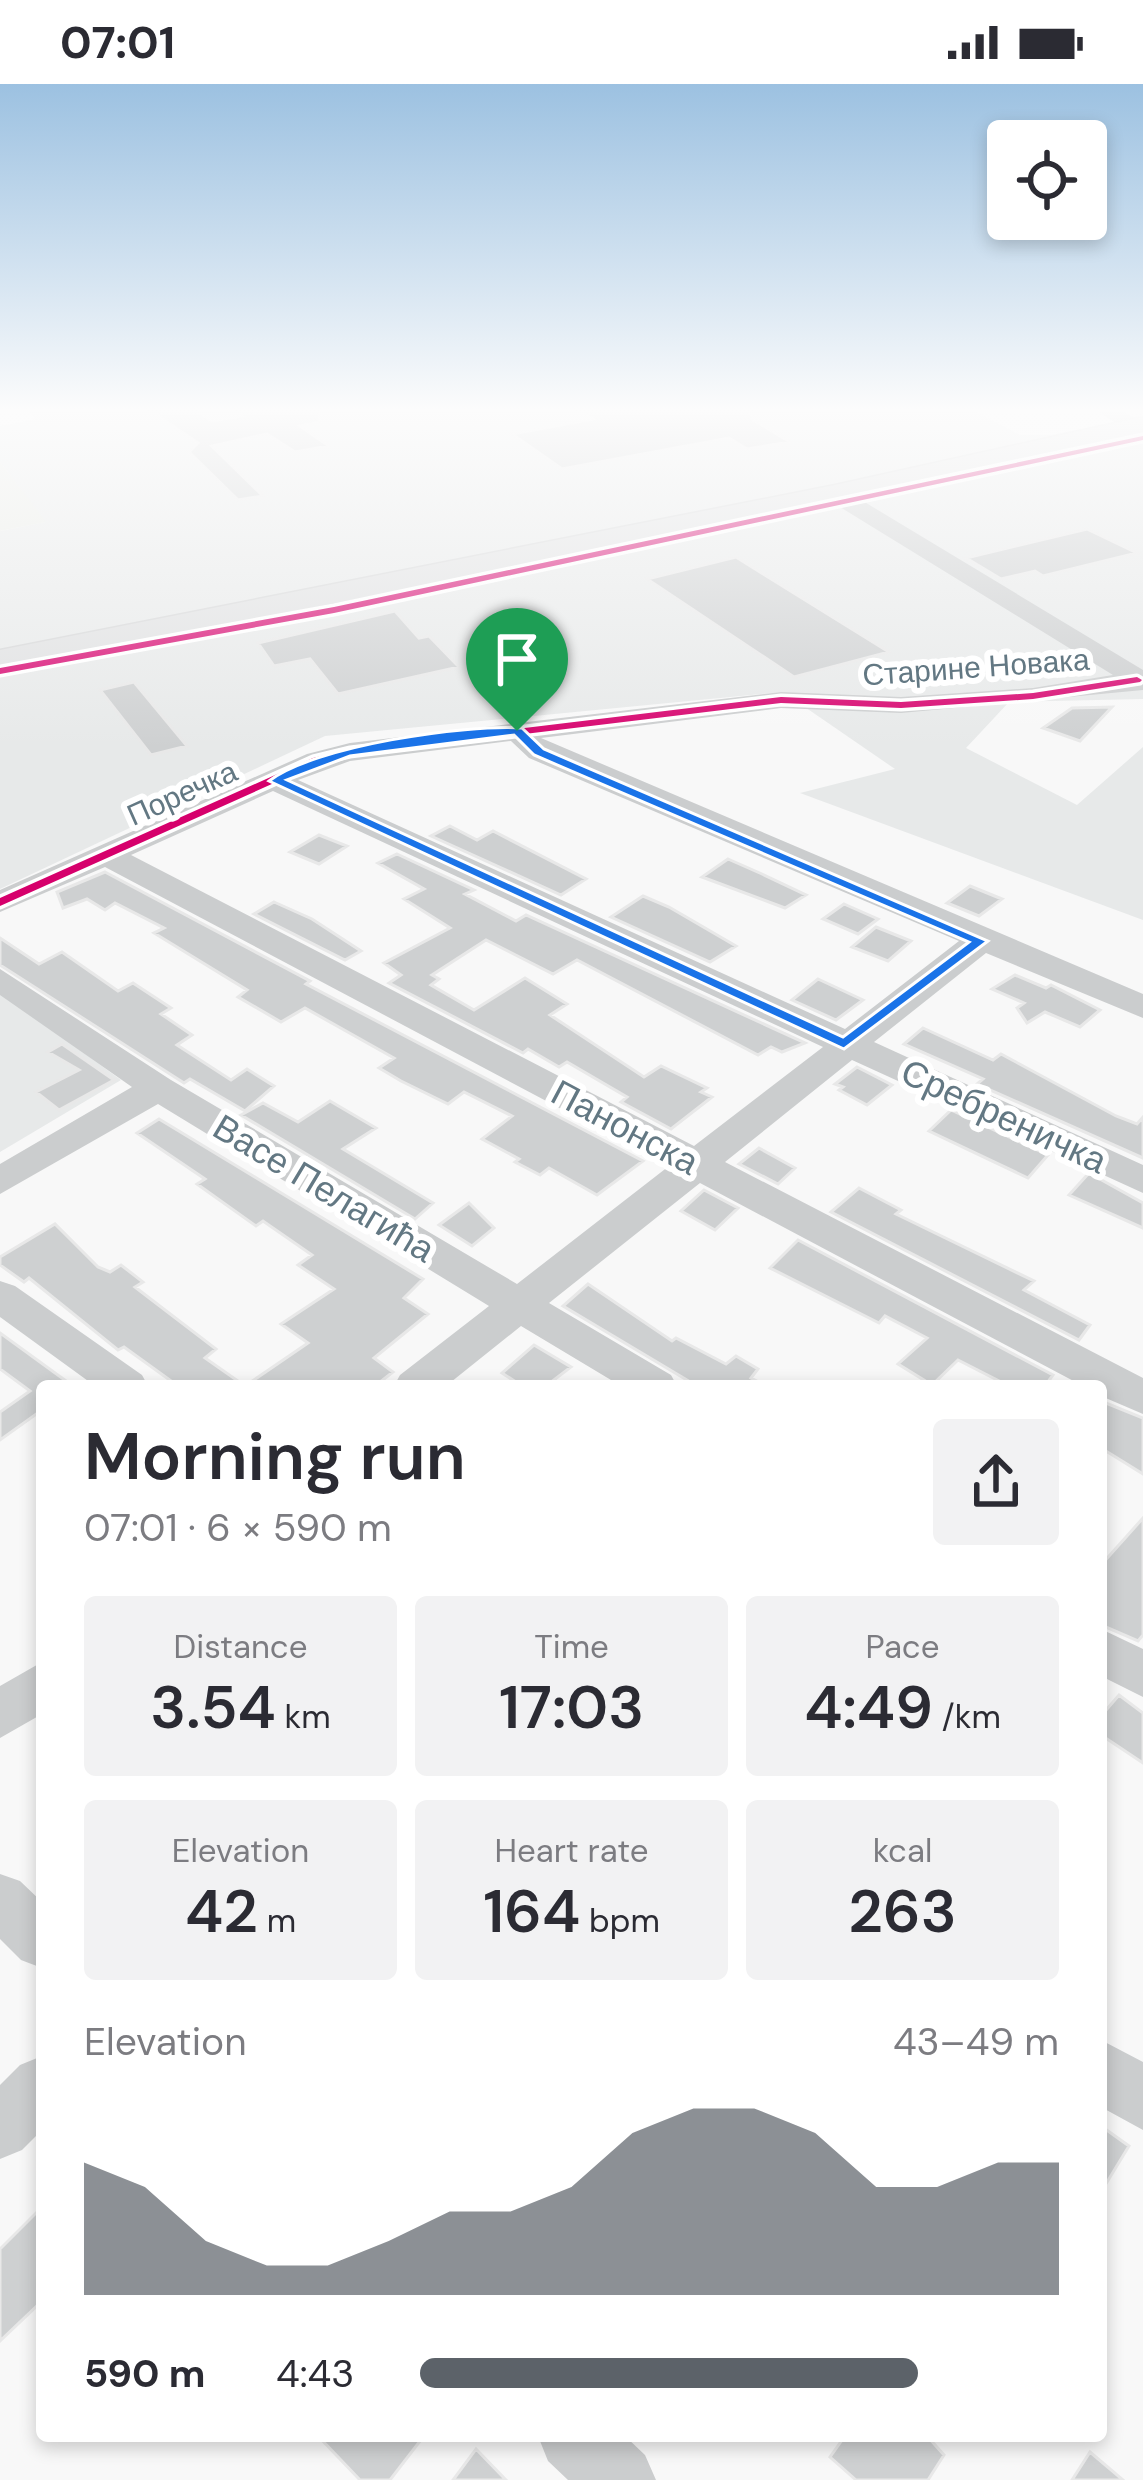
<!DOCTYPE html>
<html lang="en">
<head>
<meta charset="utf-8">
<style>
	:root { --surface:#fff; --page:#f2f2f3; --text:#2b2b33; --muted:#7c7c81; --accent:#5c6269 }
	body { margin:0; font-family:"DM Sans",sans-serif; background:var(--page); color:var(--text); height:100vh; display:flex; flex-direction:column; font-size:45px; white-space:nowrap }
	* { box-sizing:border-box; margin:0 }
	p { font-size:39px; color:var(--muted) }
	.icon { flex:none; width:66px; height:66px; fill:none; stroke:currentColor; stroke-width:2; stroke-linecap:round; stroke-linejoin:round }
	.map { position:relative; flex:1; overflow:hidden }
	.side { position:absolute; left:36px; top:1296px; width:1071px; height:1062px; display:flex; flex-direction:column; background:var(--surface); border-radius:12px; box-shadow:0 6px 18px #0003 }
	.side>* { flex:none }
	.controls { position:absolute; left:987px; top:36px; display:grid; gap:24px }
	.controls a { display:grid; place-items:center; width:120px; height:120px; border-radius:12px; background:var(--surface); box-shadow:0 6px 18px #0003; font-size:60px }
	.pin { position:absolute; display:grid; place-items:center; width:102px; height:102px; color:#fff; margin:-123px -51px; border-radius:50% 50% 50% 0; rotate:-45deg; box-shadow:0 0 12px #0007 }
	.pin .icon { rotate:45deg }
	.round { display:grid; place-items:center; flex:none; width:126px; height:126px; border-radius:12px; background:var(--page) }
	.summary { display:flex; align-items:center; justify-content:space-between; height:204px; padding:0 48px }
	h1 { font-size:66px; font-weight:600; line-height:90px }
	.stats { display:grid; grid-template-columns:repeat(3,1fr); gap:18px; height:204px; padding:12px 48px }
	.stats div { display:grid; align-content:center; border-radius:12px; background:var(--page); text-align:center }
	.stats b { font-size:60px; font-weight:600 }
	.stats small { font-size:33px; font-weight:400 }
	.stats p { font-size:33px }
	.chart { height:336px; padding:24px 48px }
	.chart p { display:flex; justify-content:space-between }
	.chart svg { width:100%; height:216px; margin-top:12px; fill:var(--accent); opacity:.7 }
	ul { padding:0 48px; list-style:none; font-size:39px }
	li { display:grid; grid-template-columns:192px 144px 1fr; align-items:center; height:90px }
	li i { height:30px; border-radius:15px; background:var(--accent) }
	.status { display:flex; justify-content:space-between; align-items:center; height:84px; padding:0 60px; background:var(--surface); direction:ltr }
	.status svg { height:33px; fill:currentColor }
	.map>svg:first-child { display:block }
</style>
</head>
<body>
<div class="status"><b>07:01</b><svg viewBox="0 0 49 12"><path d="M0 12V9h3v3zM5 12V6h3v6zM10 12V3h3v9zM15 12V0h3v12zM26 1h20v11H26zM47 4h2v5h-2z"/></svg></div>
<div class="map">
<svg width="1143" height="2396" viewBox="0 0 1143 2396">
	<rect width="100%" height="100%" fill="#f8f8f8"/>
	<path fill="#e7e9e9" d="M30,328h947l43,23h31l92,-19v283l-134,3 -43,46 111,57 66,-58v173l-343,-127 95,-24 -112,-77 -458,44 -325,153v-358l45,-9 -45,-60v-36l35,-7z
		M0,908l121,88 -121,72z"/>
	<path fill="#e8eae5" d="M0,378l46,60 -46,9z"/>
	<path fill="#ced0d1" stroke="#e8e8e8" stroke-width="3" d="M152,328h46l14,9 29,-5 -5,-4h83l1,10 -20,4 29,20 -34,6 -28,-18 -55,12 51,50 -25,4 -49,-48 9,-9z
		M581,328h170l1,7 38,23 -43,7 -18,-11 -167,31 -50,-35 81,-15z
		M1087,445l50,24 -94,23 -8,-5 -34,8 -35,-21z
		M736,473l153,95 -95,25 -147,-98z
		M395,527l24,27 10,-2 30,31 -121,27 -28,-35 -36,7 -16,-23z
		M134,598l53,64 -36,9 -51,-65z
		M1112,623l-32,34 -37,-13 29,-20z
		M450,742l27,14 16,-9 93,48 -25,16 -130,-59z
		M319,751l28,11 -28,18 -29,-12z
		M397,770l77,36 -9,4 51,27 10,-6 279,128 -23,9 -11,-5 -13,8 -181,-95 -24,14 -67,-34 -54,35 7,4 -8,6 43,25 51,-32 42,26 -17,11 94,62 17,-11 46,22 -6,4 11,5 -41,32 -50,-27 6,-5 -60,-35 -8,5 -31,-18 -5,4 -134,-70 12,-8 -17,-12 66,-35 -46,-29 20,-10 -46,-26z
		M728,775l34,15 44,21 -21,13 -83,-31z
		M105,788l205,109 -4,3 337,177 -46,34 -48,-27 -9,7 -25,-13 4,-3 -37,-20 30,-23 -48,-24 -16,12 -47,-23 -22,-13 15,-10 -89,-50 -24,14 -43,-25 9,-7 -93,-57 10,-5 -49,-25 -10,7 -18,-11 -24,9 -6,-16z
		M970,802l32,13 -23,17 -32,-13z
		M643,812l26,11 67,39 -26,16 -99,-45z
		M274,818l38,17 49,32 -16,9 -91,-46z
		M844,820l34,15 -20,15 -35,-15z
		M876,843l35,14 -23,20 -36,-14z
		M0,854l39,26 23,-12 56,39 15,-8 38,25 -10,6 31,21 -15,10 54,35 16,-11 27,17 -29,25 -55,-32 -6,4 -184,-118z
		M1015,891l31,13 5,-3 49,25 -20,17 -35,-15 -18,11 -10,-15 7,-5 -32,-14z
		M818,895l45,21 -27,20 -44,-20z
		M923,944l70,32 8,-6 115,62 21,8 6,-7v41l-166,-74 6,-5 -79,-35z
		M62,960l52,36 -55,30 -23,-18 43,-22 -31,-18z
		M857,983l35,18 -25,20 -28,-15 4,-3 -8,-3z
		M330,1017l46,27 -33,21 90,54 -18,16 -174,-104 22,-12 35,19z
		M951,1026l97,45 -20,23 -99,-47z
		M159,1035l264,160 -19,19 24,16 -54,44 19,14 -18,14h-197l-54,-39 -6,3 -89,-72 -5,4 -24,-17v-8l55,-33 43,43 12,5 11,-7 22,17 -8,5 81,62 -11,9 40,28 63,-43 -27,-19 53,-35 -36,-24 14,-10 -49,-34 -7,5 -59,-42 8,-5 -68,-46z
		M759,1064l36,20 -17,16 -39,-20z
		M1089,1089l54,30v25l-74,-33z
		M859,1104l42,22 -5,4 138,67 -10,9 66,35 -11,15 -248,-128z
		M704,1106l34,18 -23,22 -34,-19z
		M469,1119l25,25 -22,18 -33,-21z
		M798,1156l255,135 -8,11h-36l-51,-26 -26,25 -34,-21 29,-26 -42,-22 -6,7 -109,-55z
		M588,1200l84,57 4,-3 50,26 10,-8 22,13 -7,9 15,8h-69l-134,-80z
		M0,1249l73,53h-31v24l-42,30v-28l30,-21 -30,-22z
		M534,1261l37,22 -25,19h-24l-20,-13z
		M1101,1317l42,17v56l-42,-26z
		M1143,1434v117l-5,6 -37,-16v-60z
		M1119,1611l24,18v50l-42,-28v-19z
		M1101,2042l28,20 -28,46z
		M42,2123v94l-42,40v-92z
		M318,2352h106l-34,44h-30z
		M845,2352h82l17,19 -16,25h-72l-26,-23z
		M476,2365l30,31h-53z
		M1090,2368l33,28h-51z"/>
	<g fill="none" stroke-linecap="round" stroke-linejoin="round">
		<g stroke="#d4d5d6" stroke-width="3">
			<path id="major" d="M1143,333v16l-308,70 -835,167v-20l835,-165z"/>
		</g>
		<path fill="#cbcdce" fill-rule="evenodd" d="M1099,328h26l17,11 1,8h-15z
			M827,405h16l300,181v20l-242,23 -120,-5 -240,30 602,256v24l-157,-65 -112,89 269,123v28l-291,-133 -127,102 418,216v36l-42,-18v-10h-18l-383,-203 -151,120 122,72 6,11h-56l-100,-60 -75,60h-52l6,-11 89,-69 -331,-202 -158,90v-30l132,-77 -132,-92v-26l171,111 346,204 152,-118 -564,-299 -105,45v-22l307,-136 43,-11 431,-51 120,5 132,-9 80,-13 -286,-176zM511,657l18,17 430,183 -114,88 -547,-249 52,-19zM273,707l550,256 -129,99 -563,-291z
			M0,1197l15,5 127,89 6,11h-53l-95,-69z
			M1101,1545l42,20v48l-42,-21z
			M42,1578v52l-42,24v-52z
			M0,1790l20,7 22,21v66l-21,-8 -21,-21z
			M1101,1956l42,22v68l-42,-23z
			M42,1972v74l-20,20 -22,9v-74l20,-20z
			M538,2352h87l20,19 11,25h-88l-20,-19z"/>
		<use href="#major" fill="#dfe0e1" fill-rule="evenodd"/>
		<g stroke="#fff" stroke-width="7">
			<path id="cycleway" d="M1143,352v4l-809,173 -334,61v-6l334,-61z
				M1137,593l5,3 -2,2 -107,17 -132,9 -120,-5 -431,52 -29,7 -321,144v-8l313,-140 37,-9 431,-52 120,5 132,-9z"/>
		</g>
		<use href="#cycleway" fill="#d6006c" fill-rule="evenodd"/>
	</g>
	<linearGradient id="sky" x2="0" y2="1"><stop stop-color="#9cc1e1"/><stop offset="0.49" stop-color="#fcfcfc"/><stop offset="1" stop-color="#fcfcfc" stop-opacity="0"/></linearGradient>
	<rect width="1143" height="664" fill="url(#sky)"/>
	<path fill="#1a73e8" stroke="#fff" stroke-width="3" fill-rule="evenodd" d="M522,644l22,21 444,192 -144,108 -575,-268c45,-35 196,-57 253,-53zM514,651l20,20 435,187 -126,95 -556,-257 63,-24z"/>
	<g text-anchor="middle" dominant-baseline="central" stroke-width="12" stroke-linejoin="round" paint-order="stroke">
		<g font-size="30" fill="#637883" stroke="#fff">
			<text transform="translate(976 583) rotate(-4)">Старине Новака</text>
			<text transform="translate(182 709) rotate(-24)">Поречка</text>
		</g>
		<g font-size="36" fill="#637883" stroke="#fff">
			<text transform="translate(1004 1032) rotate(25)">Сребреничка</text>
			<text transform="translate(625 1043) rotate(28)">Панонска</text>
			<text transform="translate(324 1104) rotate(31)">Васе Пелагића</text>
		</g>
	</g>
</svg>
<div class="controls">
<a><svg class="icon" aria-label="locate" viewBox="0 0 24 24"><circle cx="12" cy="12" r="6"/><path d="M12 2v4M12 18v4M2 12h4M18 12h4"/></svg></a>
</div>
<div class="pin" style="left:517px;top:647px;background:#1e9e55"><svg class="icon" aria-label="arrive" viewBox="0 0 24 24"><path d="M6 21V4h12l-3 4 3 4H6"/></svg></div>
<section class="side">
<div class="summary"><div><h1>Morning run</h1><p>07:01 · 6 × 590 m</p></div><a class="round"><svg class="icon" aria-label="share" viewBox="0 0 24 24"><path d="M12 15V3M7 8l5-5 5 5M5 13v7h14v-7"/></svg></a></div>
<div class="stats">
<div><p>Distance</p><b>3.54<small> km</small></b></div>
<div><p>Time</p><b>17:03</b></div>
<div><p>Pace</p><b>4:49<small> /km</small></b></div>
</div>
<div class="stats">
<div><p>Elevation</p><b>42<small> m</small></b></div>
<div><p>Heart rate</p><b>164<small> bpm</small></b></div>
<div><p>kcal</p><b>263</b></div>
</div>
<div class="chart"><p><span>Elevation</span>43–49 m</p>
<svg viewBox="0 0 160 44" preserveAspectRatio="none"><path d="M0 44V17L10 22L20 33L30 38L40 38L50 33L60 27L70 27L80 22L90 11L100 6L110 6L120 11L130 22L140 22L150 17L160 17V44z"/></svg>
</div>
<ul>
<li><b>590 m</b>4:43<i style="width:78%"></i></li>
</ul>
</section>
</div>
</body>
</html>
